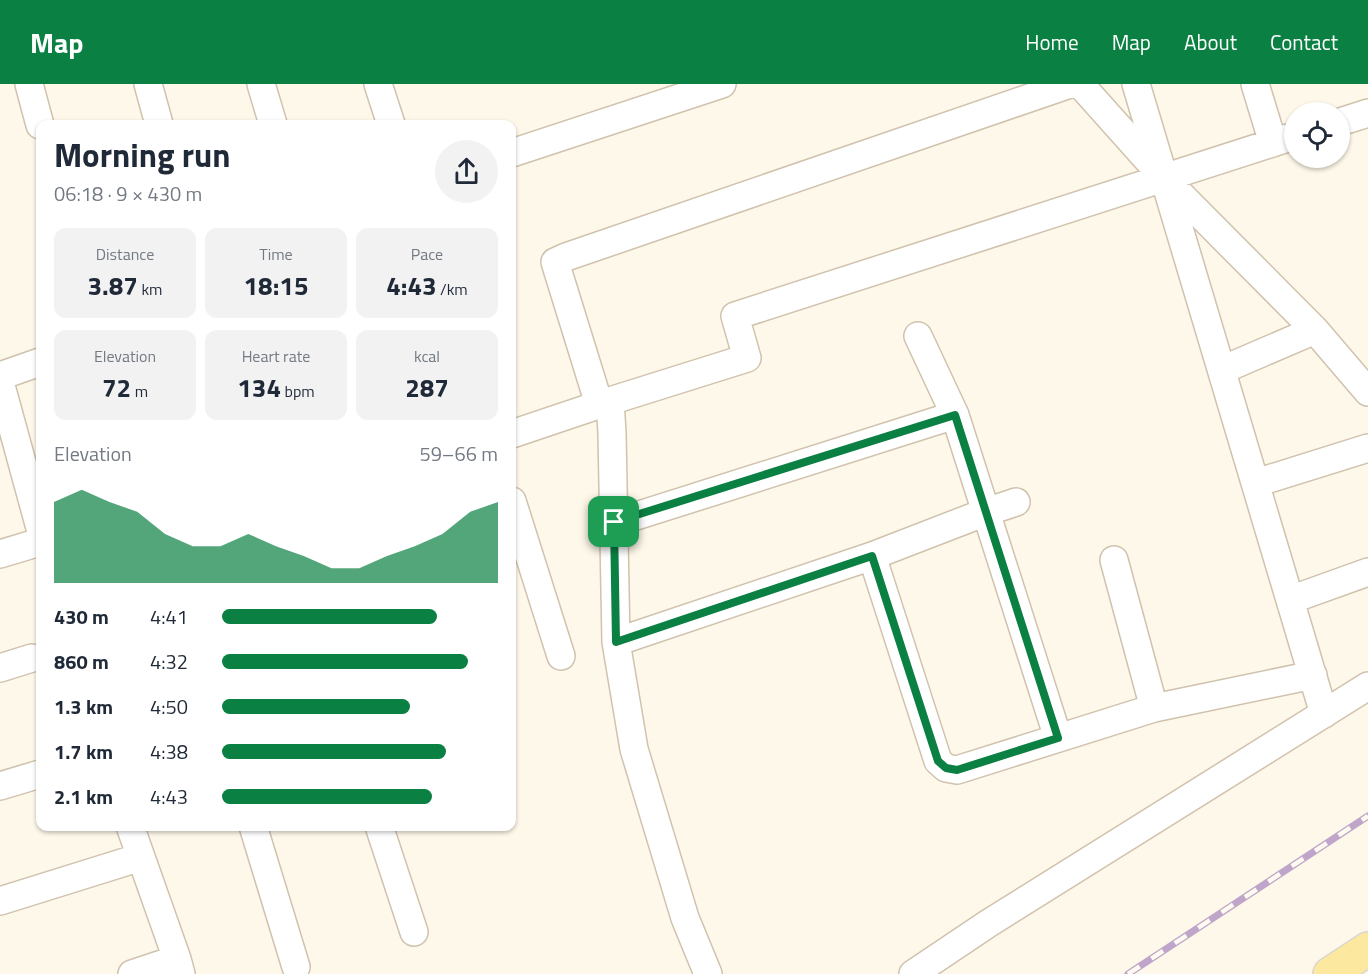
<!DOCTYPE html>
<html lang="en">
<head>
<meta charset="utf-8">
<style>
	:root { --surface:#fff; --page:#f2f2f3; --text:#1f2937; --muted:#747a83; --accent:#0b8043 }
	body { margin:0; font-family:"Titillium Web",sans-serif; background:var(--page); color:var(--text); height:100vh; display:flex; flex-direction:column; font-size:22px; white-space:nowrap }
	* { box-sizing:border-box; margin:0 }
	p { font-size:20px; color:var(--muted) }
	.icon { flex:none; width:33px; height:33px; fill:none; stroke:currentColor; stroke-width:2; stroke-linecap:round; stroke-linejoin:round }
	.map { position:relative; flex:1; overflow:hidden }
	.drawer { position:absolute; left:36px; top:36px; width:480px; height:711px; display:flex; flex-direction:column; background:var(--surface); border-radius:12px; box-shadow:0 2px 4px #0004 }
	.drawer>* { flex:none }
	.buttons { position:absolute; left:1284px; top:18px; display:grid; gap:12px }
	.buttons a { display:grid; place-items:center; width:66px; height:66px; border-radius:50%; background:var(--surface); box-shadow:0 2px 4px #0004; font-size:30px }
	.pin { position:absolute; display:grid; place-items:center; width:51px; height:51px; color:#fff; margin:-26px; border-radius:12px; box-shadow:0 3px 9px #0006 }
	.round { display:grid; place-items:center; flex:none; width:63px; height:63px; border-radius:32px; background:var(--page) }
	.summary { display:flex; align-items:center; justify-content:space-between; height:102px; padding:0 18px }
	h1 { font-size:33px; font-weight:700; line-height:45px }
	.stats { display:grid; grid-template-columns:repeat(3,1fr); gap:9px; height:102px; padding:6px 18px }
	.stats div { display:grid; align-content:center; border-radius:12px; background:var(--page); text-align:center }
	.stats b { font-size:26px; font-weight:700 }
	.stats small { font-size:16px; font-weight:400 }
	.stats p { font-size:16px }
	.chart { height:168px; padding:12px 18px }
	.chart p { display:flex; justify-content:space-between }
	.chart svg { width:100%; height:108px; margin-top:6px; fill:var(--accent); opacity:.7 }
	ul { padding:0 18px; list-style:none; font-size:20px }
	li { display:grid; grid-template-columns:96px 72px 1fr; align-items:center; height:45px }
	li i { height:15px; border-radius:8px; background:var(--accent) }
	header { display:flex; align-items:center; gap:36px; box-sizing:border-box; height:84px; padding:0 30px; background:var(--accent); color:#fff }
	header strong { font-size:28px }
	nav { display:flex; gap:33px; margin-inline-start:auto; font-size:21px }
	.map>svg:first-child { display:block }
</style>
</head>
<body>
<header>
<strong>Map</strong>
<nav><a>Home</a><a>Map</a><a>About</a><a>Contact</a></nav>
</header>
<div class="map">
<svg width="1368" height="890" viewBox="0 0 1368 890">
	<rect width="100%" height="100%" fill="#fdf8e9"/>
	<g fill="none" stroke-linecap="round" stroke-linejoin="round">
		<g stroke="#d0c2ad" stroke-width="30">
			<path id="minor" d="M29,0l11,41
				M148,0l11,40
				M261,0l12,40
				M378,0l13,40
				M1080,0l84,94 151,152 53,62
				M1136,0l188,630
				M1255,0l18,59
				M1340,38l28,-9
				M512,69l210,-69
				M918,252l37,79 103,323
				M1222,286l93,-40
				M0,292l40,-14
				M0,298l40,146
				M599,320l-44,-142 11,-5 504,-173
				M512,350l98,-33
				M1256,399l112,-35
				M512,417l49,155
				M614,439l341,-108
				M0,470l40,-12
				M872,472l66,205 8,7 11,2 197,-62 159,-33
				M1114,476l40,148
				M1290,516l78,-28
				M616,558l256,-86 114,-44 30,-10
				M0,584l32,-10
				M0,702l40,-12
				M130,742l47,133
				M253,742l43,141
				M379,742l35,106
				M0,817l141,-44
				M132,890l45,-15 4,15
				M708,890l-23,-56 -51,-169 -18,-107 -4,-209 -2,-32 137,-43 -12,-42 559,-180
				M913,890l76,-51 379,-237"/>
		</g>
		<g stroke="#dcd6d0" stroke-width="36">
			<path id="major" d="M1330,890l38,-25"/>
		</g>
		<use href="#minor" stroke="#fff" stroke-width="27"/>
		<use href="#major" stroke="#fde8a0" stroke-width="33"/>
		<g stroke="#bea5c9" stroke-width="7">
			<path id="rail" d="M1128,890l240,-158"/>
		</g>
		<use href="#rail" stroke="#fffbf0" stroke-width="4.5" stroke-dasharray="14" stroke-linecap="butt"/>
	</g>
	<g fill="none" stroke-linecap="round" stroke-linejoin="round">
		<g stroke="#fff" stroke-width="12">
			<path id="route" d="M955,331l103,323 -101,32 -11,-2 -8,-7 -66,-205 -256,86 -2,-120z"/>
		</g>
		<use href="#route" stroke="#0b8043" stroke-width="8"/>
	</g>
</svg>
<div class="buttons">
<a><svg class="icon" aria-label="locate" viewBox="0 0 24 24"><circle cx="12" cy="12" r="6"/><path d="M12 2v4M12 18v4M2 12h4M18 12h4"/></svg></a>
</div>
<div class="pin" style="left:614px;top:438px;background:#1e9e55"><svg class="icon" aria-label="arrive" viewBox="0 0 24 24"><path d="M6 21V4h12l-3 4 3 4H6"/></svg></div>
<section class="drawer">
<div class="summary"><div><h1>Morning run</h1><p>06:18 · 9 × 430 m</p></div><a class="round"><svg class="icon" aria-label="share" viewBox="0 0 24 24"><path d="M12 15V3M7 8l5-5 5 5M5 13v7h14v-7"/></svg></a></div>
<div class="stats">
<div><p>Distance</p><b>3.87<small> km</small></b></div>
<div><p>Time</p><b>18:15</b></div>
<div><p>Pace</p><b>4:43<small> /km</small></b></div>
</div>
<div class="stats">
<div><p>Elevation</p><b>72<small> m</small></b></div>
<div><p>Heart rate</p><b>134<small> bpm</small></b></div>
<div><p>kcal</p><b>287</b></div>
</div>
<div class="chart"><p><span>Elevation</span>59–66 m</p>
<svg viewBox="0 0 160 44" preserveAspectRatio="none"><path d="M0 44V11L10 6L20 11L30 15L40 24L50 29L60 29L70 24L80 29L90 33L100 38L110 38L120 33L130 29L140 24L150 15L160 11V44z"/></svg>
</div>
<ul>
<li><b>430 m</b>4:41<i style="width:78%"></i></li>
<li><b>860 m</b>4:32<i style="width:89%"></i></li>
<li><b>1.3 km</b>4:50<i style="width:68%"></i></li>
<li><b>1.7 km</b>4:38<i style="width:81%"></i></li>
<li><b>2.1 km</b>4:43<i style="width:76%"></i></li>
</ul>
</section>
</div>
</body>
</html>
